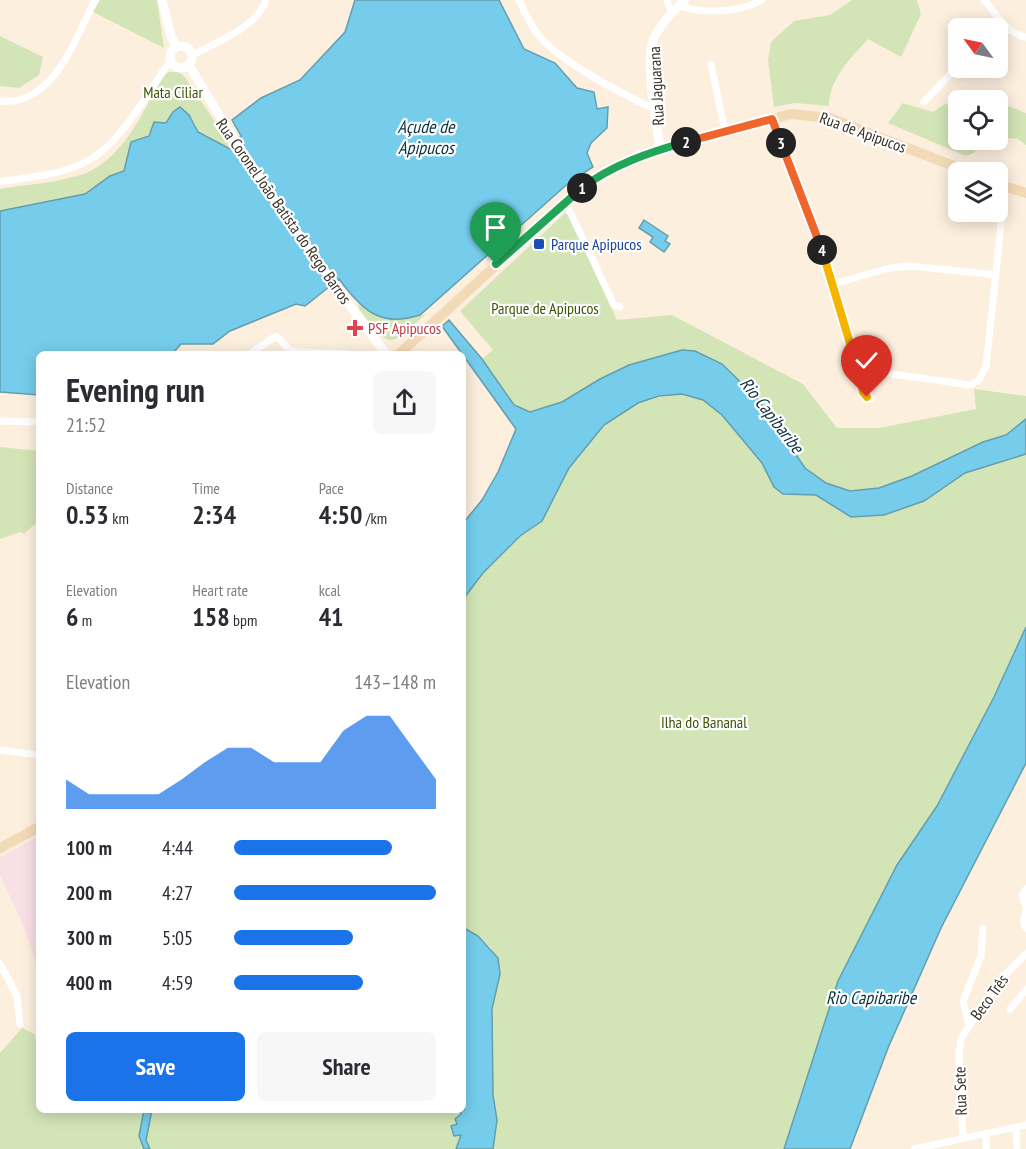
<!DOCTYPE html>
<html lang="en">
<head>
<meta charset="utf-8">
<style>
	:root { --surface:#fff; --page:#f7f7f7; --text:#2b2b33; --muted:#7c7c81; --accent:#1a73e8 }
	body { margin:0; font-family:"PT Sans Narrow",sans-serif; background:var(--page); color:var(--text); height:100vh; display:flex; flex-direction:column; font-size:22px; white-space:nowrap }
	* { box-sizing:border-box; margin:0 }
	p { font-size:20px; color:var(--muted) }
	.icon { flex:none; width:33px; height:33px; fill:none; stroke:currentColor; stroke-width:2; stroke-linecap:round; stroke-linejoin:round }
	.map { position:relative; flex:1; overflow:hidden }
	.panel { position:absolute; left:36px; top:351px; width:430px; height:762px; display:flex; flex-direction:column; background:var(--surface); border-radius:9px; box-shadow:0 3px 15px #0003 }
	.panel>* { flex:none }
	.needle { width:39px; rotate:303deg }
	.fabs { position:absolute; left:948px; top:18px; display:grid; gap:12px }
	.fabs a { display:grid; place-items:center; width:60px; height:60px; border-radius:9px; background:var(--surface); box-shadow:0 3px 15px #0003; font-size:30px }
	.pin { position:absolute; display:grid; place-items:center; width:51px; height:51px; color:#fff; margin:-62px -26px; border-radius:50% 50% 50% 0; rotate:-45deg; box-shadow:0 0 6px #0007 }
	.pin .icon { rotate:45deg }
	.km { position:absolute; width:30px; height:30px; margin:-15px; border-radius:50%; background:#222; color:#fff; font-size:16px; line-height:30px; text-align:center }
	.round { display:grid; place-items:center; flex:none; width:63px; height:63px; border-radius:9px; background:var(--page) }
	.head { display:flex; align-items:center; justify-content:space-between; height:102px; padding:0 30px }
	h1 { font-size:33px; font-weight:700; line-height:45px }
	.stats { display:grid; grid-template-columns:repeat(3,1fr); gap:9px; height:102px; padding:6px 30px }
	.stats div { display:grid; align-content:center }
	.stats b { font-size:26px; font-weight:700 }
	.stats small { font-size:16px; font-weight:400 }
	.stats p { font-size:16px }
	.chart { height:168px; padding:12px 30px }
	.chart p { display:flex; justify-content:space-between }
	.chart svg { width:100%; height:108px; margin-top:6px; fill:var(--accent); opacity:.7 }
	.cta { display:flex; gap:12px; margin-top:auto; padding:12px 30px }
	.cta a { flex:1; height:69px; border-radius:9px; background:var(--accent); color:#fff; font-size:24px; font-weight:700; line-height:69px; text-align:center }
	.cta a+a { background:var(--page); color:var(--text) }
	ul { padding:0 30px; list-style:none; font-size:20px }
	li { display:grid; grid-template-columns:96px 72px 1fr; align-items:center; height:45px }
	li i { height:15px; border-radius:8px; background:var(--accent) }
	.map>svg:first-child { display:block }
</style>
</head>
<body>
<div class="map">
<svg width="1026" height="1149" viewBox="0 0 1026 1149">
	<rect width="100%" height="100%" fill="#fdefde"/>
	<path fill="#f9e0e7" d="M39,836v130l-1,1 -16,-44 -22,-48v-18z"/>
	<path fill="#d3e5b7" d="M100,0h57l7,48 -71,-36z
		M852,0h65l4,14 -20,43 -33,-18c-18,20 -39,40 -39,67l-34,-3 -21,4 -6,-47 3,-18 23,-21 36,-6z
		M0,36l43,21 -4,18 -20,13 -19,-2z
		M169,72h10l5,4 40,59 6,15 -32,-18 -4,-10 -21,-10 -7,11h-12c-7,18 -24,29 -30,48l-14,5 -25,18 -85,17v-22c27,-5 60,-6 86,-16 40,-17 58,-65 79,-99z
		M903,103l30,9 12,-8 13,3v33h24l-8,13 -8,3 -78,-33z
		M1003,104l23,9v32l-8,-6 -20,-2v-32z
		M565,213l4,2 48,105 55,-5 131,69 34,44h42l97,-19 -2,-20 52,7v23l-20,16 -23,7 -71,34 -33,12 -29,3 -24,-8 -20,-14 -48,-70 -91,-45c-14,6 -27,8 -40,12 -30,11 -84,61 -113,39l-32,-46 11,-9 -33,-39z
		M358,304l22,14 24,2 22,-6c-39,35 -34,36 -67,-5z
		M682,394l21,6 19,15 40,48 12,24 9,7 33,1 35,22 33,-2 40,-14 41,-28 61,-19v173l-32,70 -57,109 -40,59 -59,116 -54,168h-291l4,-29 -4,-24 -1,-87 8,-35 -9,-26 -14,-13 -13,2v-339c16,-21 34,-43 55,-61 6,-5 13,-7 18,-13 14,-17 20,-37 31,-55 29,-44 61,-71 114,-75z
		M0,447l39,4v69l-15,14 -4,-2 -20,7z
		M22,1028l12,6 5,16v60h105l-5,26 5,13h-144v-96z
		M152,1110h308l1,4 -6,5 2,5 -3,6 8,5 -6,14h-306l-4,-9z"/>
	<path fill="#75cdeb" stroke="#639eaf" stroke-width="1.5" d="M355,0h144l25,49 31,14 22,25 17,4 3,17 11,-2 -1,21 -16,15 -4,10 6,14 -21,13 -152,135c-40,13 -58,-5 -81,-36l-34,27 -9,-2 -66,27 -17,13h-32l-8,9 -8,1h-126v41l-39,-3v-181l85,-17 25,-18 14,-5 7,-29 18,-6 5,-14 12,1 7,-11 7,-5 9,8 9,17 32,17 11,-13 -9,-16 29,-22 39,-18 45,-48z
		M644,220l24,16 -3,5 5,3 -6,8 -14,-10 3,-5 -14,-9z
		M449,320l33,39 32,46 16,7 32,-10 38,-23 29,-14 53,-15 13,1 27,13 36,35 47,69 21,15 24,8 29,-3 33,-12 71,-34 23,-7 20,-16v35l-61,19 -41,28 -40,14 -33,2 -35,-22 -33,-1 -9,-7 -12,-24 -40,-48 -19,-15 -21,-6 -23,2 -21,7 -34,22 -35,43 -27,53 -22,15 -37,37 -19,25v-76l18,-22 16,-28 18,-43 -74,-103z
		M1026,627v136l-85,165 -53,120 -38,101h-66l54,-168 59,-116 40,-59 57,-109z
		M464,928l14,8 20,22 2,16 -8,35 1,86 4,25 -4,29h-37l5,-14 -7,1 -3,-10 6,-2 -2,-5 6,-5 -1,-4h4z
		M144,1110h8l-6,30 4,9h-6l-5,-13z"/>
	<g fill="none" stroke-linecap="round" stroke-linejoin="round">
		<path stroke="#fff" stroke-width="7" d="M519,0c6,13 11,26 21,37 23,26 82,57 115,72
			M667,0l5,14
			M984,0c11,12 25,36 42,37
			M679,6c26,8 59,7 83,-6
			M998,38l11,-9
			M193,55c23,-13 64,-27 73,-55
			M711,64l14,68
			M0,101c54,6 75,-63 95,-101
			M924,102l34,-36
			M772,119l47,119 44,154 8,7
			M0,182c29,-5 64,-7 89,-22 32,-17 60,-69 81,-99
			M565,201l49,104 6,2
			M833,284l57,-16 21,-2 85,9
			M250,354l26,-18c6,4 8,10 14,14 7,4 46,2 58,4
			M858,369l112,16 9,-5 7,-13 19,-181
			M0,421l39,1
			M0,750l39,5
			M1026,889l-4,6 4,12
			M1026,911l-3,11 3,6
			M0,964l17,32 3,28
			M1010,1009l16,-19
			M969,1025l-6,-24 18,-45 2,-28
			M1016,1127l1,22
			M986,1133v16
			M963,1138l-4,-84 2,-16 42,-61 23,-23
			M914,1149l112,-24"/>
		<path stroke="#fff" stroke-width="9" d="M162,0l9,36 5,11
			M170 57a11 11 0 1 1 22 0a11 11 0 1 1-22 0Z
			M189,65c59,101 127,196 197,289
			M660,149c-3,-26 -15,-84 -7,-108 5,-15 21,-31 32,-41"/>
		<path stroke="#f3dab7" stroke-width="10" d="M998,184l28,9
			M399,354l175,-160 21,-16 65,-29 131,-35 39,4 139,54
			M0,848l39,-21"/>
	</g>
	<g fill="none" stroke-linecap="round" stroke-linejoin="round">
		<g stroke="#fff" stroke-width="12">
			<path id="split-1" d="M496,264l86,-76"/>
		</g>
		<g stroke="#fff" stroke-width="12">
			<path id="split-2" d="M582,188c30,-23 68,-36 104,-46"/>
		</g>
		<g stroke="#fff" stroke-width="12">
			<path id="split-3" d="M686,142l86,-23 9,24"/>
		</g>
		<g stroke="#fff" stroke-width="12">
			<path id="split-4" d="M781,143l41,107"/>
		</g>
		<g stroke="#fff" stroke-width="12">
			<path id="split-5" d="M822,250l33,110"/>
		</g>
		<g stroke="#fff" stroke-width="12">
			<path id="split-6" d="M855,360l8,32 4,5"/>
		</g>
		<use href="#split-1" stroke="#22a559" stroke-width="8"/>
		<use href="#split-2" stroke="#22a559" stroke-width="8"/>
		<use href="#split-3" stroke="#f0652b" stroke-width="8"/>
		<use href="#split-4" stroke="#f0652b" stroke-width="8"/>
		<use href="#split-5" stroke="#f5b400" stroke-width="8"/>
		<use href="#split-6" stroke="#f5b400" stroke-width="8"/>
	</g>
	<rect fill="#1a4fb4" stroke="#fff" stroke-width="2" x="533" y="238" width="12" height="12" rx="3"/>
	<path fill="#e0444e" stroke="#fff" stroke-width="2" d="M352 319h6v6h6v6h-6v6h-6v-6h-6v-6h6z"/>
	<g text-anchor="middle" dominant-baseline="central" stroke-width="4.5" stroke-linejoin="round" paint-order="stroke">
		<g font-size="16" fill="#382f24" stroke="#fff">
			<text transform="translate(656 86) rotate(-93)">Rua Jaguarana</text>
			<text transform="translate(863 132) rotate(20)">Rua de Apipucos</text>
			<text transform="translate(284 211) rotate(55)">Rua Coronel João Batista do Rego Barros</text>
			<text transform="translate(989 997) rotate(-54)">Beco Três</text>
			<text transform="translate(960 1091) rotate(-92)">Rua Sete</text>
		</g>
		<g font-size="16" fill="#3d5203" stroke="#fff">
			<text x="173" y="92">Mata Ciliar</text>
			<text x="545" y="308">Parque de Apipucos</text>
			<text x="704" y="722">Ilha do Bananal</text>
		</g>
		<g font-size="16" fill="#164399" stroke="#fff" text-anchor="start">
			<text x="551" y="244">Parque Apipucos</text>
		</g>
		<g font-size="16" fill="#be3a42" stroke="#fff" text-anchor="start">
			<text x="368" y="328">PSF Apipucos</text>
		</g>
		<g font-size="18" font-style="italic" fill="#083340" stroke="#fff">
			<text x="426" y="126">Açude de<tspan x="426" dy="21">Apipucos</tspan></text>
			<text transform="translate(772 415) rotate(52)">Rio Capibaribe</text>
			<text x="871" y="997">Rio Capibaribe</text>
		</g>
	</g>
</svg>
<div class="fabs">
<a><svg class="needle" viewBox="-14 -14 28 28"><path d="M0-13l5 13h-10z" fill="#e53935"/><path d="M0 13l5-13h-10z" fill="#7c7c81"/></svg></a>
<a><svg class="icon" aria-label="locate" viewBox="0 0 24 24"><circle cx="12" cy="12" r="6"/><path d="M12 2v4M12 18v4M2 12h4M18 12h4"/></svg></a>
<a><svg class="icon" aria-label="layers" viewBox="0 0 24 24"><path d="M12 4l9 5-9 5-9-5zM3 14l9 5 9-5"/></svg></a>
</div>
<div class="pin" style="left:496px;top:264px;background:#1e9e55"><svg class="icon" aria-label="arrive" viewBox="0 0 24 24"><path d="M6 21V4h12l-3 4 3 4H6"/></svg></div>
<div class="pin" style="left:867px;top:397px;background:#d93025"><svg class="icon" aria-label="check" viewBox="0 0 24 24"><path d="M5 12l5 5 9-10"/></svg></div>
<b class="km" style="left:582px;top:188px">1</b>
<b class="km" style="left:686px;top:142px">2</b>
<b class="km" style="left:781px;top:143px">3</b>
<b class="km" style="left:822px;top:250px">4</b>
<section class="panel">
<div class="head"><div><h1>Evening run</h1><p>21:52</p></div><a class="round"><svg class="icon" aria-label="share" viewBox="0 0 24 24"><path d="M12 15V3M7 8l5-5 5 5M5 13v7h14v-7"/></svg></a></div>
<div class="stats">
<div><p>Distance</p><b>0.53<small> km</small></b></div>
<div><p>Time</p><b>2:34</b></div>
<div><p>Pace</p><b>4:50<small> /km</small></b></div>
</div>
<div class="stats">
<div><p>Elevation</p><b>6<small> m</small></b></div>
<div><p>Heart rate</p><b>158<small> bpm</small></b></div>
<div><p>kcal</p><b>41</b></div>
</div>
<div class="chart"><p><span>Elevation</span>143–148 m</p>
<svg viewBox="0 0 160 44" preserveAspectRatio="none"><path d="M0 44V32L10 38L20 38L30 38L40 38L50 32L60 25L70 19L80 19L90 25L100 25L110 25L120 12L130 6L140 6L150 19L160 32V44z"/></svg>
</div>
<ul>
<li><b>100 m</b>4:44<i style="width:78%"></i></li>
<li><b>200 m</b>4:27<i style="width:100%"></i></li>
<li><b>300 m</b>5:05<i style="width:59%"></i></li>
<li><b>400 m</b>4:59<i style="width:64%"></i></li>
</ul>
<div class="cta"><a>Save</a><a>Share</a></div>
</section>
</div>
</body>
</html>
